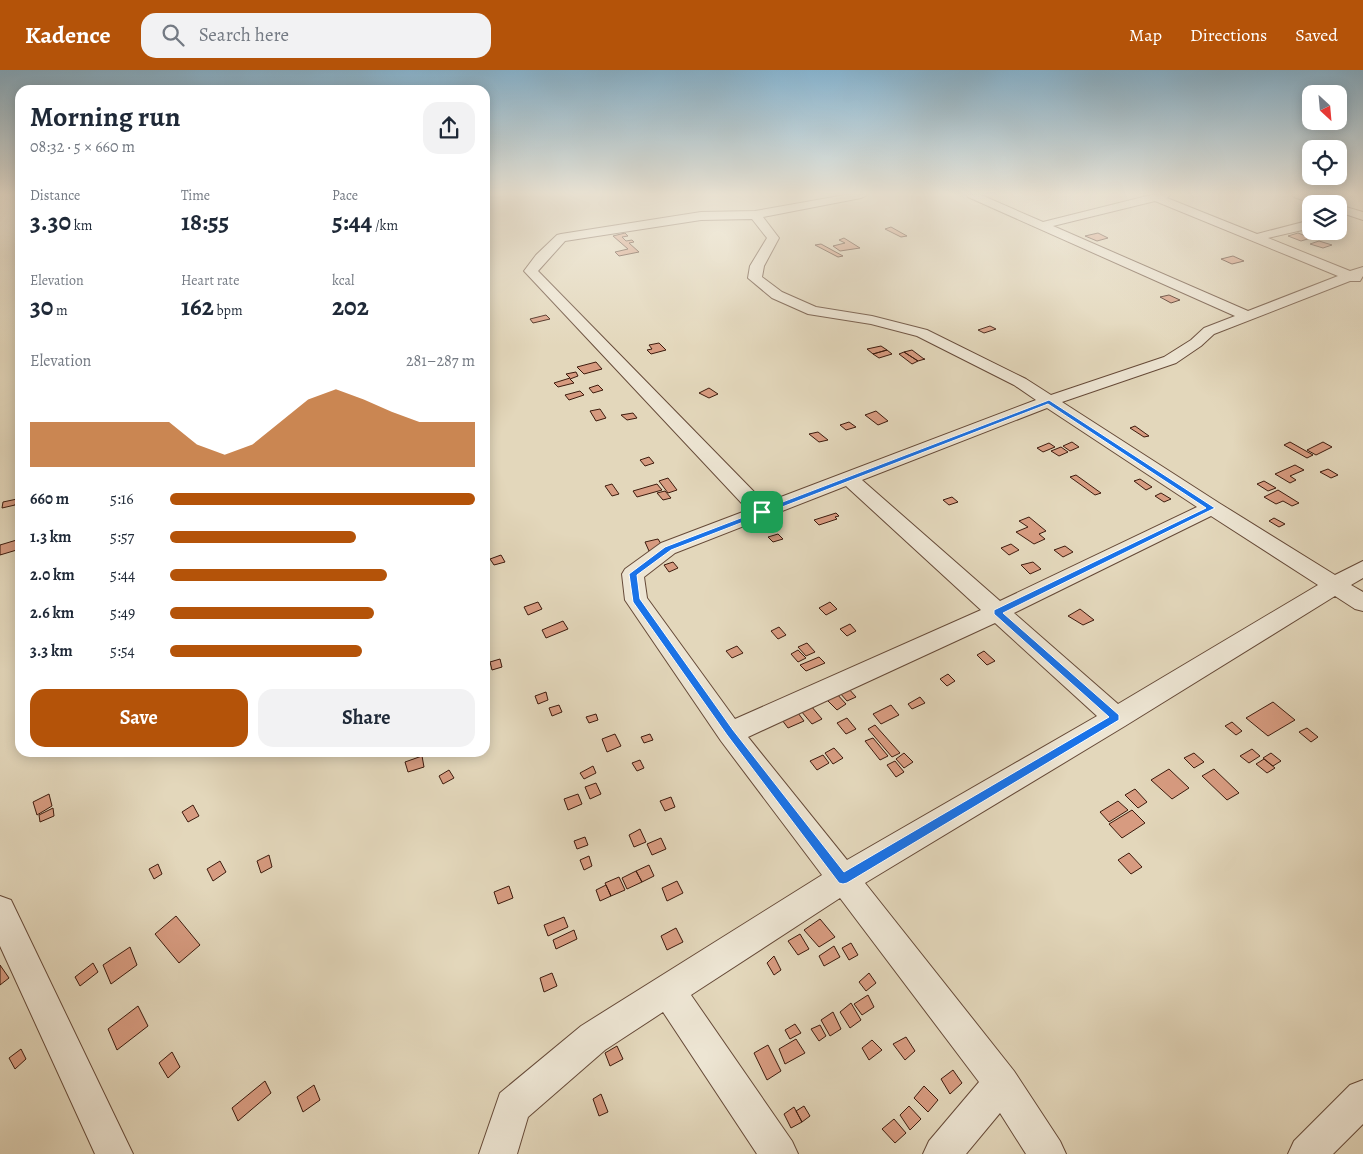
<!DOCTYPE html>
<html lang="en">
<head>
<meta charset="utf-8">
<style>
	:root { --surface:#fff; --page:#f2f2f3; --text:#1f2937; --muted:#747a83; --accent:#b45309 }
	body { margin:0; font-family:Alegreya,serif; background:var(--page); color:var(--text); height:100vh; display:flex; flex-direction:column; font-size:19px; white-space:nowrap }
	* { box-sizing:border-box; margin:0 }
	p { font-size:16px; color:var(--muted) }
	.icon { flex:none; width:28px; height:28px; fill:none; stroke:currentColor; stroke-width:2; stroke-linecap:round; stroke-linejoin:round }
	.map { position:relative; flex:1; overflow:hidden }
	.details { position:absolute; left:15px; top:15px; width:475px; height:672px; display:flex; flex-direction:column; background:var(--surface); border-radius:15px; box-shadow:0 2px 12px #0003 }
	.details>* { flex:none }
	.needle { width:32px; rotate:154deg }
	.tools { position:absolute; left:1302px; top:15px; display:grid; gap:10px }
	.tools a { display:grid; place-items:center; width:45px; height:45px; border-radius:10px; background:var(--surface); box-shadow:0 2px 12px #0003; font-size:25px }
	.pin { position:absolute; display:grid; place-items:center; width:42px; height:42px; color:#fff; margin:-21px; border-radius:10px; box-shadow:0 2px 8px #0006 }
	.round { display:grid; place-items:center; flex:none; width:52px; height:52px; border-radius:15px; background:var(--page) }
	.summary { display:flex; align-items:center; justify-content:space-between; height:85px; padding:0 15px }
	h1 { font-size:28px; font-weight:700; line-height:38px }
	.metrics { display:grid; grid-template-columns:repeat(3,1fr); gap:8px; height:85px; padding:5px 15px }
	.metrics div { display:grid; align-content:center }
	.metrics b { font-size:25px; font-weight:700 }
	.metrics small { font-size:14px; font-weight:400 }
	.metrics p { font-size:14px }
	.chart { height:140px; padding:10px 15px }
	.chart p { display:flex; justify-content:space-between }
	.chart svg { width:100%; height:90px; margin-top:5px; fill:var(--accent); opacity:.7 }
	.primary-button { display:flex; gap:10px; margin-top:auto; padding:10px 15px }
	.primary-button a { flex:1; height:58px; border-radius:15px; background:var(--accent); color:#fff; font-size:20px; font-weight:700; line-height:58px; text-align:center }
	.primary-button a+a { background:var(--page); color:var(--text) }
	ul { padding:0 15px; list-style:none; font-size:16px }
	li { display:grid; grid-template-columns:80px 60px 1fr; align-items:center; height:38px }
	li i { height:12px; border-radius:6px; background:var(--accent) }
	header { display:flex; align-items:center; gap:30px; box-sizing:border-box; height:70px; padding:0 25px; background:var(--accent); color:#fff }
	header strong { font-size:24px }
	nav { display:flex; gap:28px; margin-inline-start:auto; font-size:18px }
	.search { width:350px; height:45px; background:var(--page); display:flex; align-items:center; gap:12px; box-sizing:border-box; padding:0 18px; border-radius:15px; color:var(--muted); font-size:19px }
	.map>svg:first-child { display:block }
</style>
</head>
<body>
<header>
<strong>Kadence</strong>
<div class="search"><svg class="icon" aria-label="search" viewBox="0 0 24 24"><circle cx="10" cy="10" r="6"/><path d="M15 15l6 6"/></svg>Search here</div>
<nav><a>Map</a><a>Directions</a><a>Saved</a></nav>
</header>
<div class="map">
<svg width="1363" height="1084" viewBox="0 0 1363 1084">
	<rect width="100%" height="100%" fill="#e3d7bb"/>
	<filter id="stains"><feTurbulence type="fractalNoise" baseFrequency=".004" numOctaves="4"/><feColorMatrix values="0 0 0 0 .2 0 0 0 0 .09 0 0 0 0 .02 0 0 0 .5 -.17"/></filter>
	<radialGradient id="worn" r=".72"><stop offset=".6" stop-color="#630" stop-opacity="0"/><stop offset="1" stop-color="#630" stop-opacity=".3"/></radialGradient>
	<path fill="#d79b80" stroke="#3d1b0d" d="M891,157l16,9 -6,1 -16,-8z
		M625,163l3,3 -6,1 4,4 6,-1 2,2 -5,1 10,9 -20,4 -4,-4 13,-3 -15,-13z
		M1098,163l10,5 -11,3 -12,-5z
		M1298,163l13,5 -10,3 -13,-5z
		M844,168l16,10 -20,3 -7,-5 12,-3 -6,-3z
		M1319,171l13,4 -9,3 -13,-4z
		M821,174l22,12 -5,1 -23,-12z
		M1233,186l11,5 -12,3 -11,-5z
		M1169,225l11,5 -9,3 -11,-6z
		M546,245l4,4 -17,4 -3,-4z
		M990,256l6,3 -12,4 -6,-3z
		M659,273l7,7 -15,4 -4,-4 5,-1 -3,-4z
		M881,276l6,4 -14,4 -6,-5z
		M887,280l5,4 -13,4 -6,-4z
		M912,280l12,9h1l-7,2 -14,-9z
		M904,282l14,9 -6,3 -13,-10z
		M596,292l6,7 -18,5 -7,-7z
		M576,302l2,4 -8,3 4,4 -16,4 -4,-4 16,-5 -4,-4z
		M598,315l5,5 -10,3 -4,-5z
		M709,318l9,6 -9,4 -10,-5z
		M580,321l4,4 -15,5 -4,-5z
		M600,339l6,9 -10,3 -6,-10z
		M876,341l12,10 -10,4 -13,-10z
		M633,343l4,5 -10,2 -6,-5z
		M849,352l7,5 -10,3 -6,-5z
		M1135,356l14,10 -5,1 -14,-9z
		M818,362l10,8 -9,2 -10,-8z
		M1072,372l7,5 -9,4 -7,-5z
		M1290,372l23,13 -6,3 -23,-13z
		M1323,372l9,5 -16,8 -9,-5z
		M1049,373l6,4 -12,5 -6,-4z
		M1061,377l7,5 -9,4 -8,-5z
		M649,387l5,6 -9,3 -5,-6z
		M1295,395l9,5 -14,6 6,4 -6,3 -15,-9z
		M1328,399l10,6 -7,3 -11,-6z
		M1076,405l25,18 -6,2 -25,-18z
		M668,408l9,12 -9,3 -9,-12z
		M1140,409l12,8 -6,3 -12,-9z
		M1264,411l12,7 -8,3 -11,-7z
		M612,414l7,10 -7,2 -7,-10z
		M657,414l5,6 -25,7 -4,-6z
		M1278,420l21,13 -7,3 -9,-5 -7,3 -12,-7z
		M665,421l6,7 -8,2 -6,-7z
		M1161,423l10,6 -7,3 -9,-6z
		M952,427l6,5 -9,3 -6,-5z
		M17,429l-2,6 -13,3 1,-6z
		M836,443l3,3 -4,1 2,2 -18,6 -5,-5z
		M1029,447l17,14 -7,3 6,5 -11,5 -18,-12 12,-5 -9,-6z
		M1274,448l11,6 -6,3 -10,-6z
		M778,464l5,5 -10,3 -5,-5z
		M20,469v10l-20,6v-10z
		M658,469l5,8 -14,4 -4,-9z
		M1011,474l8,6 -10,5 -8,-7z
		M1065,476l8,6 -10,5 -9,-7z
		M501,485l4,7 -11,3 -4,-6z
		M673,492l5,6 -9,4 -5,-7z
		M1033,492l8,7 -11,5 -9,-9z
		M538,532l4,7 -14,6 -4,-8z
		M830,532l7,7 -11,6 -7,-7z
		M1080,539l14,11 -11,5 -15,-9z
		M563,551l5,8 -22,9 -4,-8z
		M850,554l6,7 -9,5 -7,-7z
		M779,557l7,8 -8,4 -7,-8z
		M807,573l8,9 -9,4 -8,-9z
		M737,576l6,7 -11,5 -6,-7z
		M798,580l8,8 -8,4 -7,-8z
		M984,581l11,10 -8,4 -10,-10z
		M819,587l6,6 -19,8 -6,-6z
		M500,589l2,8 -10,3 -2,-8z
		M948,604l7,7 -8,5 -7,-7z
		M848,618l8,9 -9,4 -8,-9z
		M546,622l2,8 -10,4 -3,-8z
		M836,623l10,11 -9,6 -11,-11z
		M920,627l5,6 -13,6 -4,-5z
		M1273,632l22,18 -27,16 -22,-18z
		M559,635l3,7 -10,4 -3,-8z
		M891,635l8,10 -18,9 -8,-10z
		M811,636l11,13 -10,5 -11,-13z
		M798,643l6,8 -16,7 -6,-8z
		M596,644l2,6 -9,3 -3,-6z
		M847,648l9,11 -10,5 -9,-11z
		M1232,652l10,9 -6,4 -11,-9z
		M875,655l25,28 -8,4 -24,-28z
		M1307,658l11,9 -7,5 -12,-10z
		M615,664l6,12 -14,6 -5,-13z
		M650,664l3,6 -9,3 -3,-6z
		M873,668l15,18 -8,4 -15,-19z
		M834,678l9,10 -10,6 -8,-11z
		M1252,679l8,7 -11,7 -9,-7z
		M904,683l9,9 -9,6 -8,-9z
		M1194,683l10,9 -10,6 -10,-10z
		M1271,683l10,8 -8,5 -10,-8z
		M823,685l6,8 -12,7 -7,-9z
		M422,686l2,11 -16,5 -3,-10z
		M1264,689l11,9 -8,5 -11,-9z
		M640,690l4,8 -7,3 -5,-8z
		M895,691l9,11 -8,5 -9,-12z
		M593,696l3,7 -12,6 -4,-6z
		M1169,699l20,19 -17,11 -21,-19z
		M1214,699l25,24 -12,7 -25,-24z
		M449,700l5,8 -11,6 -4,-8z
		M596,713l5,11 -11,5 -5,-12z
		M1135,719l12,13 -9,6 -13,-13z
		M49,724l3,12 -15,9 -4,-13z
		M578,724l4,10 -14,6 -4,-11z
		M671,727l4,10 -10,4 -5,-10z
		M1118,731l10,9 -19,12 -9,-10z
		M193,735l6,11 -11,6 -6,-10z
		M53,738l1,8 -14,6 -1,-7z
		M1132,740l13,13 -23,15 -13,-14z
		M640,759l6,13 -12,5 -5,-12z
		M585,767l3,8 -11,4 -3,-8z
		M661,768l5,11 -14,6 -5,-11z
		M1129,783l13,14 -11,7 -13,-14z
		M269,785l3,12 -11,6 -4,-12z
		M589,786l3,10 -8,4 -4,-10z
		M220,791l6,11 -13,9 -6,-12z
		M158,794l4,10 -8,5 -5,-10z
		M649,795l5,11 -12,6 -6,-11z
		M636,801l6,11 -15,7 -5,-11z
		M619,807l6,13 -14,6 -6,-13z
		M677,811l6,12 -16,8 -5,-13z
		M606,815l5,11 -11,5 -4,-11z
		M509,816l4,12 -15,6 -4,-12z
		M176,846l24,29 -21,18 -24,-29z
		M564,847l4,10 -20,9 -4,-11z
		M820,849l15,18 -16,10 -15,-17z
		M676,858l7,14 -16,8 -6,-14z
		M574,860l3,9 -21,10 -3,-9z
		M800,864l9,15 -11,6 -10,-14z
		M851,873l7,12 -9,5 -7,-12z
		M834,876l6,11 -16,9 -5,-10z
		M130,877l7,18 -26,19 -8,-19z
		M774,886l7,14 -7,5 -7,-12z
		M93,893l5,9 -18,14 -5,-9z
		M0,895l9,13 -9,7z
		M552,903l5,13 -13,6 -4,-14z
		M869,903l7,10 -10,8 -7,-9z
		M868,925l6,12 -12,8 -8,-11z
		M851,933l10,17 -11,8 -10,-16z
		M138,936l10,20 -31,24 -9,-21z
		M833,942l8,17 -11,7 -9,-16z
		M795,954l6,9 -11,6 -5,-9z
		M820,955l6,11 -7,5 -8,-12z
		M906,967l9,14 -10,9 -12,-16z
		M796,969l9,14 -20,11 -6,-15z
		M872,970l10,10 -13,10 -7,-12z
		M768,975l13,26 -14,9 -13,-27z
		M617,976l6,13 -13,7 -5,-13z
		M21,979l5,10 -11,10 -6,-11z
		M172,982l8,15 -12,11 -9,-15z
		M953,1000l9,13 -12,11 -9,-15z
		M265,1011l6,12 -33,28 -6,-13z
		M314,1015l6,15 -17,12 -6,-15z
		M924,1016l14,14 -10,12 -14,-14z
		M601,1024l7,18 -9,4 -6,-17z
		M804,1036l6,10 -8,6 -6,-11z
		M909,1036l12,13 -11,11 -10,-15z
		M794,1037l8,15 -11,6 -7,-14z
		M894,1049l12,14 -11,10 -13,-14z"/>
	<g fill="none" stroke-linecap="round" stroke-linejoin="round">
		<g stroke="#664a38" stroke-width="2">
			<path id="minor" d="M845,125h22l-6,3 -98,19 16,21 -15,28 -2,11 20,15 34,15 56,9 55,14 99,49 25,16 113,-38 27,-17 13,-12 31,-12 -267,-119 -1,-2h14l62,27 108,-27h19l-3,3 90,36 54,-14v8l-43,10 82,33 13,-4v9l-3,5h-10l-136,53 -13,12 -25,17 -114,39 157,101 116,72 28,-14v17l-12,7 12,7v19l-8,-2 -20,-13 -210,130 -260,157 149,188 46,70 6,13h-40l-26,-41 -34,41h-43l6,-13 50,-59 -139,-184 -149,97 101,146 6,13h-41l-94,-142 -58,38 -77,67 -11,37h-38l21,-61 81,-67 241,-151 -101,-134 -96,-141 -3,-26 3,-5 36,-26 87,-33 -224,-239 12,-16 21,-20 4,-1 140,-22 54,-1zM1155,131l183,75 -90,35 -195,-85zM752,149l15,19 -17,28 -2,12 24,20 36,16 63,10 46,12 97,49 22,15 -271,103 -227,-232 27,-30 136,-21zM1047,338l150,99 -197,94 -138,-121zM846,416l135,124 -246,109 -88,-121 -3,-21 31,-24zM1211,446l107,69 -200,119 -104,-91zM995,553l102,93 -250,144 -99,-123z
				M1292,125h16l23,9h-18l-19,-7z
				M1339,135l24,7v8l-24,-8z
				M0,826l11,4 122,254h-38l-95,-208z
				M1363,1010v44l-30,30h-45l6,-13 56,-56z"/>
		</g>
		<use href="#minor" fill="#ede5d3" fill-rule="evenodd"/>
	</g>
	<linearGradient id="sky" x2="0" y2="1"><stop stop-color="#87b6d3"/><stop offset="0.45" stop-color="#f2ede0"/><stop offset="1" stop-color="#f2ede0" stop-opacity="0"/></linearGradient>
	<rect width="1363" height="276" fill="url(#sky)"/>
	<path fill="#1a73e8" stroke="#fff" fill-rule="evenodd" d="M1049,330l166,108 -212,105 116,102v5l-272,163 -4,1 -4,-1 -112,-148 -94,-133 -4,-28 36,-27zM1048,334l158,104 -212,102v4l115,103 -265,155 -111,-142 -93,-131 -3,-24 34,-25z"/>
	<rect width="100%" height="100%" filter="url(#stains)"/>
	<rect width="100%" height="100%" fill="url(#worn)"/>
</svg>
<div class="tools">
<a><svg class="needle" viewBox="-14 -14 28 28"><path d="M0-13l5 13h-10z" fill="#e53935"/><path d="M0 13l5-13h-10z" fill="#747a83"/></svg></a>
<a><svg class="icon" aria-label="locate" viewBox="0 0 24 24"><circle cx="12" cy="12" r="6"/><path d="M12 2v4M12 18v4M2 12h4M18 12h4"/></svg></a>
<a><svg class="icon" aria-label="layers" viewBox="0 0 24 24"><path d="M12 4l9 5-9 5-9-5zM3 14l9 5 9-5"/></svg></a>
</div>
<div class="pin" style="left:762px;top:442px;background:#1e9e55"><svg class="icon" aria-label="arrive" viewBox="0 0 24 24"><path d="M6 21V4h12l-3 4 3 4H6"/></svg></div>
<section class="details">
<div class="summary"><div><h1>Morning run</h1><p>08:32 · 5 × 660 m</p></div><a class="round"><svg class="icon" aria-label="share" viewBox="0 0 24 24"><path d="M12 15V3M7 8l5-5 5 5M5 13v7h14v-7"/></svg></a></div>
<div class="metrics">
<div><p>Distance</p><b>3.30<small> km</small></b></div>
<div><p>Time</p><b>18:55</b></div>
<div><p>Pace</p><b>5:44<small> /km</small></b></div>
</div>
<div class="metrics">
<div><p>Elevation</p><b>30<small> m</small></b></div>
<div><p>Heart rate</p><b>162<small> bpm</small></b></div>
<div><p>kcal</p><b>202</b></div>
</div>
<div class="chart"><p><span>Elevation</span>281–287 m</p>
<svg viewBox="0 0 160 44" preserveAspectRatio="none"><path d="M0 44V22L10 22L20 22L30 22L40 22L50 22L60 33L70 38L80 33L90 22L100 11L110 6L120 11L130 17L140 22L150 22L160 22V44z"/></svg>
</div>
<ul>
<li><b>660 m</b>5:16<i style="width:100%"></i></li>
<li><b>1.3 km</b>5:57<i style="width:61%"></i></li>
<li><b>2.0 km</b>5:44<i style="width:71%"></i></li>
<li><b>2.6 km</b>5:49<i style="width:67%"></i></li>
<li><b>3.3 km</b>5:54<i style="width:63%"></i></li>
</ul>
<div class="primary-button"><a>Save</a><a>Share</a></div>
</section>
</div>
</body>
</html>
